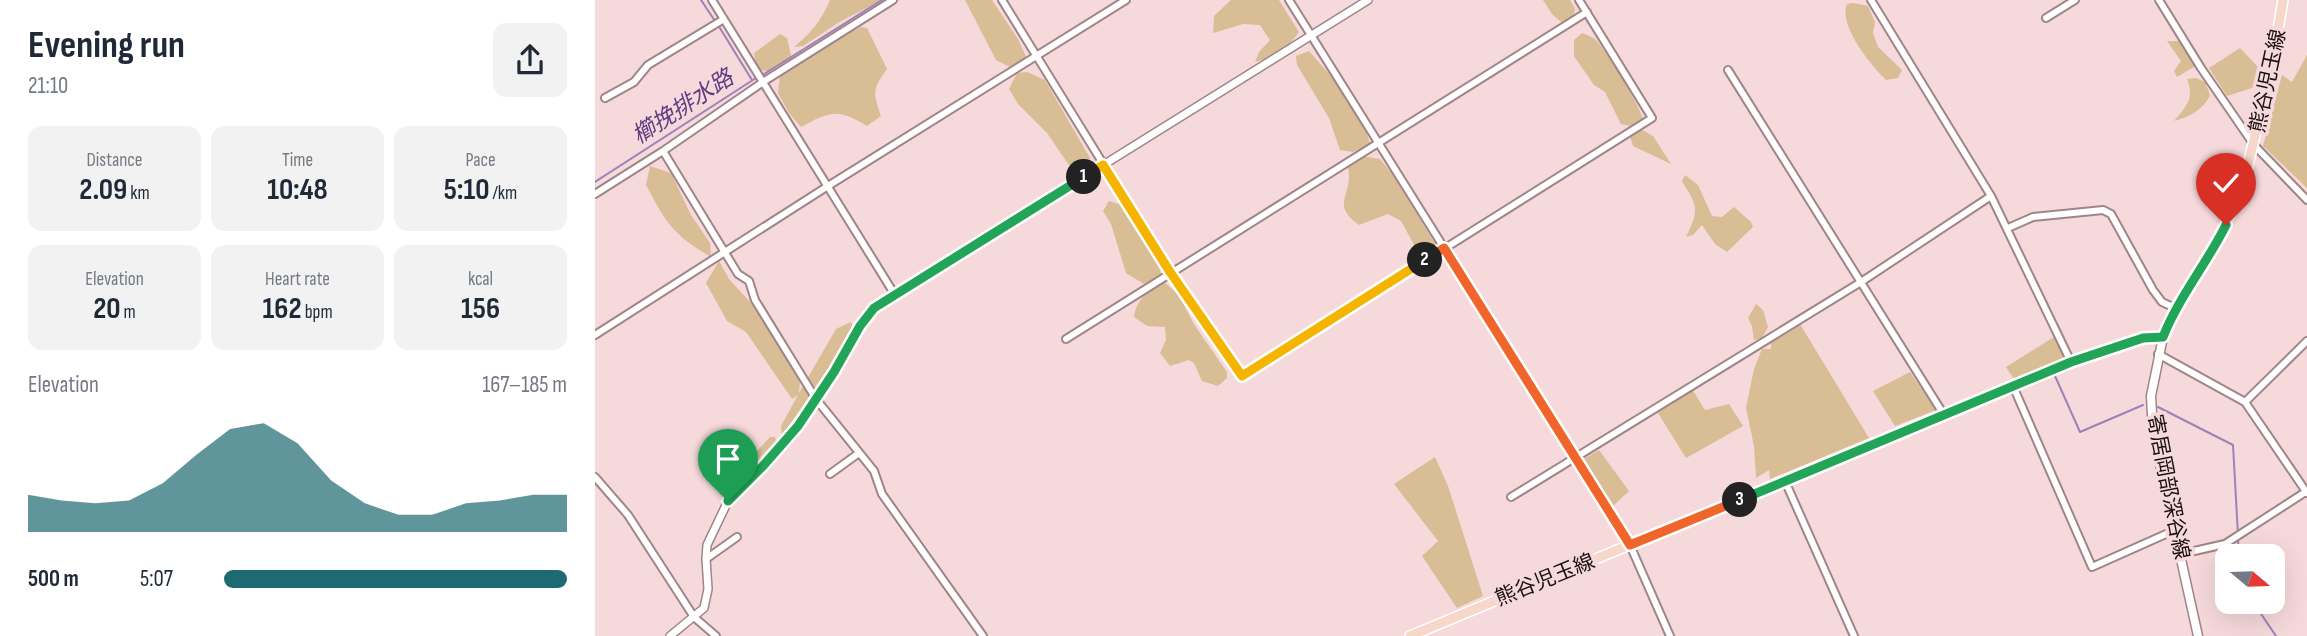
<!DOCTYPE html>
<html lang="en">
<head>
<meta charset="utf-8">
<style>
	:root { --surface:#fff; --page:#f2f2f3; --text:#1f2937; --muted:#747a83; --accent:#1f6973 }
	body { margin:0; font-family:"Sofia Sans Condensed","Noto Sans JP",sans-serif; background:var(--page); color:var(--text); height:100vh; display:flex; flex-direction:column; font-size:26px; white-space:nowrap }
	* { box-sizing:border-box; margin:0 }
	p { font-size:23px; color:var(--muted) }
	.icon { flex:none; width:38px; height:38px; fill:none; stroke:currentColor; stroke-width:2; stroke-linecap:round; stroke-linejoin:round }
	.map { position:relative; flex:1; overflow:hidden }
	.side { display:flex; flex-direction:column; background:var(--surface); width:595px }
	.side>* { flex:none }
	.needle { width:46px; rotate:109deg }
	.controls { position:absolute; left:1620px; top:544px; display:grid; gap:14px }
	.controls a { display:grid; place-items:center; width:70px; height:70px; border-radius:14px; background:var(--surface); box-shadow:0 7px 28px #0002; font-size:35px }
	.pin { position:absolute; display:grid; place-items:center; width:60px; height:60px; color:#fff; margin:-72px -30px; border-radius:50% 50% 50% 0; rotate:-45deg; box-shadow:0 0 7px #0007 }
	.pin .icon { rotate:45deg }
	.km { position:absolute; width:35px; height:35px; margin:-18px; border-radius:50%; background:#222; color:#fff; font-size:19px; line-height:35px; text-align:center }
	.round { display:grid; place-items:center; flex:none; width:74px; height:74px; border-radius:14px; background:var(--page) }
	.overview { display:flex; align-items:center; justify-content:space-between; height:119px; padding:0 28px }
	h1 { font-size:38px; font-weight:700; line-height:52px }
	.figures { display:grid; grid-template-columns:repeat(3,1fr); gap:10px; height:119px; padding:7px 28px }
	.figures div { display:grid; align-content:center; border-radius:14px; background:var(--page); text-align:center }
	.figures b { font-size:30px; font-weight:700 }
	.figures small { font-size:19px; font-weight:400 }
	.figures p { font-size:19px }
	.chart { height:196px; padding:14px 28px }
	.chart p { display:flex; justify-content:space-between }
	.chart svg { width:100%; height:126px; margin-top:7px; fill:var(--accent); opacity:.7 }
	ul { padding:0 28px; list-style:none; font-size:23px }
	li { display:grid; grid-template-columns:112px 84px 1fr; align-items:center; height:52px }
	li i { height:18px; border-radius:9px; background:var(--accent) }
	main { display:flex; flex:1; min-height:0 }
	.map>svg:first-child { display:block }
</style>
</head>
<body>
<main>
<section class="side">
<div class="overview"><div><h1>Evening run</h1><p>21:10</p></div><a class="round"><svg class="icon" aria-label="share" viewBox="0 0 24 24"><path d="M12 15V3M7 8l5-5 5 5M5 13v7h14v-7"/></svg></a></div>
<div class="figures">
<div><p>Distance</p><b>2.09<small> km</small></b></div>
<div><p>Time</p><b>10:48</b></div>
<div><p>Pace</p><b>5:10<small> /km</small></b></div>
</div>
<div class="figures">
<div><p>Elevation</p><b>20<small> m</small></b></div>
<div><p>Heart rate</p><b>162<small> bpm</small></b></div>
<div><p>kcal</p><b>156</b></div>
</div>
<div class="chart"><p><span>Elevation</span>167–185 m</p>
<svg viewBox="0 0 160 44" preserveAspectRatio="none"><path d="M0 44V31L10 33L20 34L30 33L40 27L50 17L60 8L70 6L80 13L90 26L100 34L110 38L120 38L130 34L140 33L150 31L160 31V44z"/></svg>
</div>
<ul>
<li><b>500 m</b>5:07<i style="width:100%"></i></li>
</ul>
</section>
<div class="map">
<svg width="1712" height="636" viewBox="0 0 1712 636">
	<rect width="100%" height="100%" fill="#f6d9db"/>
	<path fill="#d8bd95" d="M235,0h53l-42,21 -38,25 -9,1c17,-14 27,-26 36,-47z
		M370,0h27l26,39 10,22 -16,7 -16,-8z
		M636,0h48l20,32c-12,17 -24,25 -44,30l4,-10 11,-12 -10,-15 -17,-1 -30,9 1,-17z
		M948,0h27l5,9 -2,8 -12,5 -9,-8z
		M1258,3l15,3 7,16 -2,11 5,14 24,23 -4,8 -12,2c-15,-14 -48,-55 -39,-76z
		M266,27l6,1 20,41c-15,21 -14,23 -6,47l-14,10c-29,-18 -37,-15 -66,1l-12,-14 -11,-20 2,-19c28,-14 53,-34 81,-47z
		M987,33c5,2 11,4 15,8 9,11 45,67 46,79l-12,6 -10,-2 -16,-32 -11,-7 -20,-29v-16z
		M185,34l7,4 4,18 -22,16 -12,-3 -3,-16z
		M1572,41h14l13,20v6l-17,10 -3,-6 7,-10z
		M1645,48l22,23 -4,15 -31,10 -18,-28z
		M714,51c23,26 53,58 61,93l-17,8 -13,-2 -11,-32 -32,-53 -1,-9z
		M1712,55v133l-44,-42 19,-71 10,7z
		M432,72l18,8 45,78 -1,7 -16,6 -26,-38 -29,-29 -9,-15 8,-16z
		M1601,78l9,4 5,13c-5,13 -22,23 -36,26 12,-14 21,-23 13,-42z
		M1046,129l12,7 18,28 -38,-18 -3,-10z
		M767,156l18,3 13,16 43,70 -9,9 -9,-2 -17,-31 -13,-7 -29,11c-30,-22 -5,-29 -11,-58l6,-8z
		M55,166l21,7 20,42 19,28 1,14c-39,-23 -44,-33 -65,-72z
		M1090,175l13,10 14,31 10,1 12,-10 17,15 2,5 -26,25 -12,-8 -13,-19 -9,10 -7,2c14,-28 11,-31 -4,-56z
		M514,201l13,4 37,61 2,7 -3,6 -14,5 -18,-11 -15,-49 -8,-13z
		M124,261l10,18 35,38 36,64 -1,12 37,-64 15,-7 3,7 -30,48 -42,58 -1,-9 17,-31 -6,4 -46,-67 -19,-11 -21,-38z
		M569,282l14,12 17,32 32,46v6l-9,8 -16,-5 -8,-18 -5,-3 -19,6 -10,-13 6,-13 -1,-13 -18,-1 -13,-9c3,-19 14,-26 30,-35z
		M1161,304l7,6 5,17 -6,11 -8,2 -2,-14 -4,-8z
		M1205,324l69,114 -99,41 -1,-9 -13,8 -2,-32 -8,-38 8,-39 8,-20h9v-9z
		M1459,337l11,21 -51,21 -8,-12z
		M1315,372l26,38 -41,16 -22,-35z
		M1097,389l13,21 24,-6 14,22 -57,32 -28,-45z
		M175,437h5l1,4 -39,40 1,-9z
		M1004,450l30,41 -16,15 -31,-46z
		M840,457l13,29 35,110 -26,12 -35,-52 16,-15 -44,-57z"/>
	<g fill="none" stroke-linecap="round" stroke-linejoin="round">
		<path stroke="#9d82ba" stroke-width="2" d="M106,0l14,21
			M123,25l34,55
			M166,76l121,-76
			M0,182l161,-104
			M1460,376l25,56 63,-27
			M1563,407l75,38 5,90
			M1643,540l1,16
			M1658,602l23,34"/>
		<g stroke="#a08588" stroke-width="10">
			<path id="minor" d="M117,0l183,295
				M407,0l168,272 72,104 410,-258 -73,-118
				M694,0l341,545 40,91
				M1276,0l120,196 80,166
				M1564,0l42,68 53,77 53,55
				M1451,18l29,-18
				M1133,70l216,345
				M10,98l29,-16 14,-17 76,-46
				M68,151l75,123 11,7 6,19 61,99 58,72 8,23 101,142
				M0,194l68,-43 100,-69 130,-82
				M1413,228l25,-11 70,-7 8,4 42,76 9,12 13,6
				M0,335l233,-149 298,-186
				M471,339l521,-327
				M1563,354l87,48 62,91
				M1418,386l79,181 83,-37
				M1650,402l62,-61
				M235,474l29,-21
				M0,477l33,38 66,102 22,19
				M1190,481l69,155
				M916,497l350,-215 130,-86
				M1586,554l44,-10 82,-53
				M111,559l31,-22"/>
		</g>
		<g stroke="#a08588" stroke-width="10">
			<path id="tertiary" d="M75,636l34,-28 4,-19 -2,-30 1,-14 21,-44 70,-75 36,-54 26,-46 14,-18 494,-308"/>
		</g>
		<g stroke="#a08588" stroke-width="11">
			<path id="secondary" d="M1568,337l-12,59 2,37 45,203"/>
		</g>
		<g stroke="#fff" stroke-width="12">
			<path id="primary" d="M815,636l661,-274 72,-24 20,-1 12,-29 45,-71 24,-55 29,-122 10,-60"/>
		</g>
		<use href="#minor" stroke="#fff" stroke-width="6"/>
		<use href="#tertiary" stroke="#fff" stroke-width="7"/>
		<use href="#secondary" stroke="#fff" stroke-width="8"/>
		<use href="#primary" stroke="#f6d7ca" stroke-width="9"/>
	</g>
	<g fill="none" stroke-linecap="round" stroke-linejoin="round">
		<g stroke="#fff" stroke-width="14">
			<path id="split-1" d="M133,501l35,-35 35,-40 36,-54 26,-46 14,-18 210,-131"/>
		</g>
		<g stroke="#fff" stroke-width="14">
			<path id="split-2" d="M489,177l19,-12 67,107 72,104 183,-116"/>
		</g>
		<g stroke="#fff" stroke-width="14">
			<path id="split-3" d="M830,260l19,-12 186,297 110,-45"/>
		</g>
		<g stroke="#fff" stroke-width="14">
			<path id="split-4" d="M1145,500l331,-138 72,-24 20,-1c16,-40 44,-74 63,-112"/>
		</g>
		<use href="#split-1" stroke="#22a559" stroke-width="9"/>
		<use href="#split-2" stroke="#f5b400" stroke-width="9"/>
		<use href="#split-3" stroke="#f0652b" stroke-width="9"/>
		<use href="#split-4" stroke="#22a559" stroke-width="9"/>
	</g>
	<g text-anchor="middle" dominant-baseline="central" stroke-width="7" stroke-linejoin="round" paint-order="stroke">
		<g font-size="21" fill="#1b1112" stroke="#f6d9db">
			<text transform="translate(1673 81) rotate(-78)">熊谷児玉線</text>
			<text transform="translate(1573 487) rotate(79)">寄居岡部深谷線</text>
			<text transform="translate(950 580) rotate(-22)">熊谷児玉線</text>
		</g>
		<g font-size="23" font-style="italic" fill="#613c83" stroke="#f6d9db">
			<text transform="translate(88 107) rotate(-33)">櫛挽排水路</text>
		</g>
	</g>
</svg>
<div class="controls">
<a><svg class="needle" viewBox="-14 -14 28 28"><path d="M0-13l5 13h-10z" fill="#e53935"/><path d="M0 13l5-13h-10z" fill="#747a83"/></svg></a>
</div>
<div class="pin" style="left:133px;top:501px;background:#1e9e55"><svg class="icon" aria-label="arrive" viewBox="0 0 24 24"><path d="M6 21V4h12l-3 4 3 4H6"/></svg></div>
<div class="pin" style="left:1631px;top:225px;background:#d93025"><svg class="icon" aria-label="check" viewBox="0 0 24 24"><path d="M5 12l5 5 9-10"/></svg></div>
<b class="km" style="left:489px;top:177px">1</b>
<b class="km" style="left:830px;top:260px">2</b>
<b class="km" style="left:1145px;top:500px">3</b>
</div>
</main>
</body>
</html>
